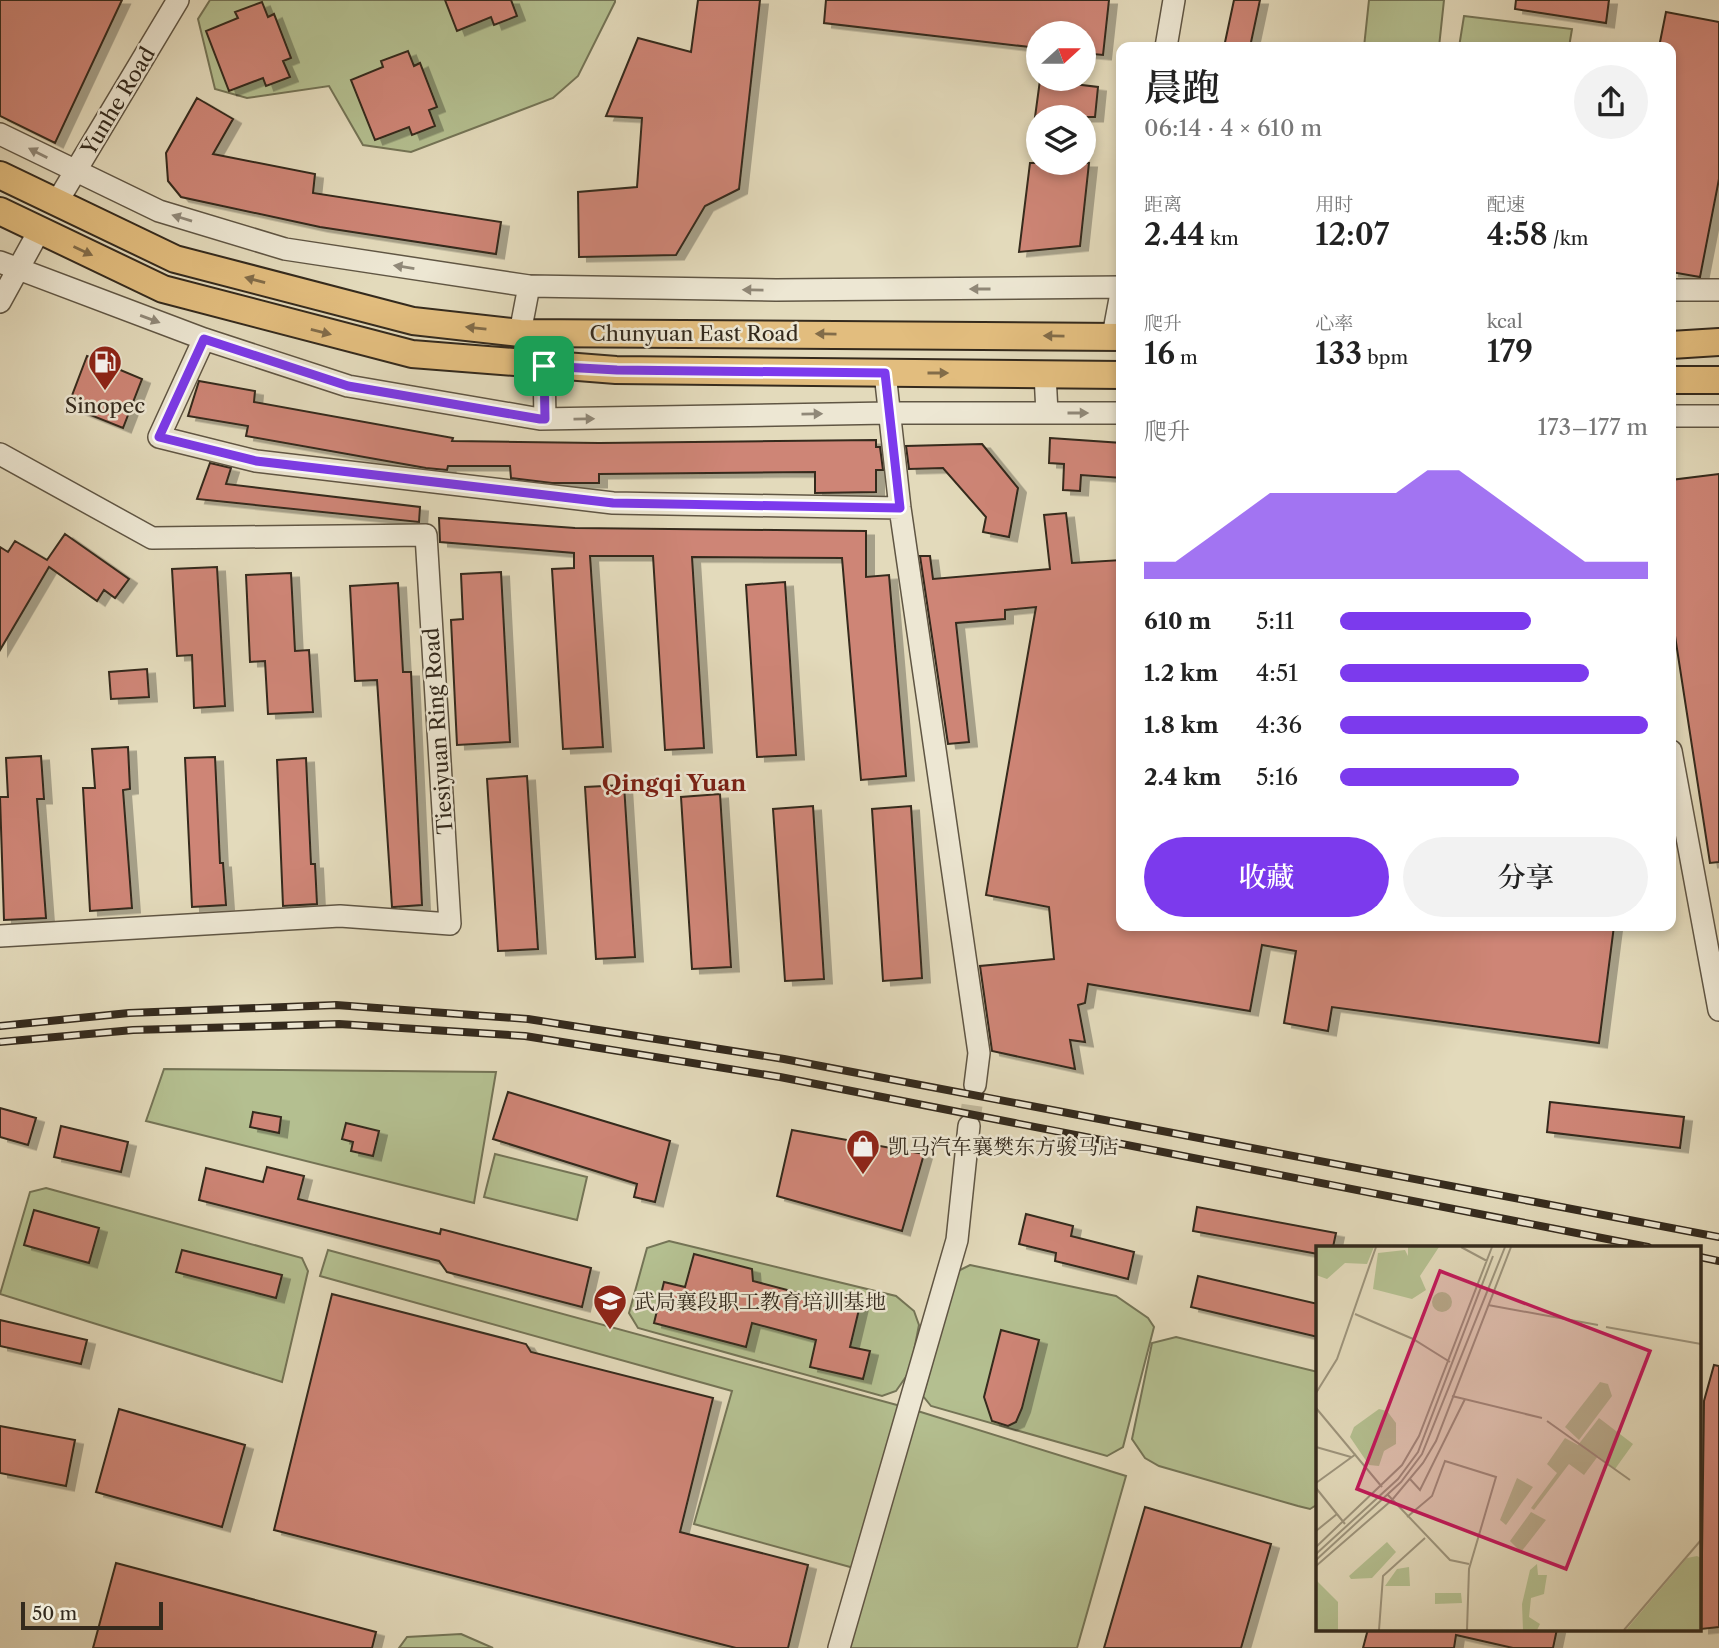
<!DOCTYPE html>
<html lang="zh">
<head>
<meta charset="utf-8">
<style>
	:root { --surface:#fff; --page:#f2f2f2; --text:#222; --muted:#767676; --accent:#7c3aed }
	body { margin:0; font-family:"Libre Caslon Text","Noto Serif SC",serif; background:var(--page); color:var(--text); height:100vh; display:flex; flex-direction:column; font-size:26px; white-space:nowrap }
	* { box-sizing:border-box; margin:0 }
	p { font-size:23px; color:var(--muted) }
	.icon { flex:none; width:38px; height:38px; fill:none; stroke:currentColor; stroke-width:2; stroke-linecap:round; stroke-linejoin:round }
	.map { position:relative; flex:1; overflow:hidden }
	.side { position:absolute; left:1116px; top:42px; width:560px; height:889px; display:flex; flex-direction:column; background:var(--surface); border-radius:14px; box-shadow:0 4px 10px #0003 }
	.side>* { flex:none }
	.needle { width:46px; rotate:69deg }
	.fabs { position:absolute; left:1026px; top:21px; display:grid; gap:14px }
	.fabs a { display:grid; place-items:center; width:70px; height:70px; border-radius:50%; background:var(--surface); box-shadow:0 4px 10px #0003; font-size:35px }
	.scale { position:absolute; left:21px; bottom:18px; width:142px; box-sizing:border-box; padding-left:7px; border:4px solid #342a1d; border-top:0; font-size:19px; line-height:24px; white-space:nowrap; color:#342a1d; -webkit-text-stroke:5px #ede7d3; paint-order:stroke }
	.pin { position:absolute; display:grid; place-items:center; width:60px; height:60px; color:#fff; margin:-30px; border-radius:14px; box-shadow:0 4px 10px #0006 }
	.round { display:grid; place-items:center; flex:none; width:74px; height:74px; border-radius:37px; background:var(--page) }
	.head { display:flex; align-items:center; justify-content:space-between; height:119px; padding:0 28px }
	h1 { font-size:38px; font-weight:600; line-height:52px }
	.metrics { display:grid; grid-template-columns:repeat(3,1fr); gap:10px; height:119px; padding:7px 28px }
	.metrics div { display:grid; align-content:center }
	.metrics b { font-size:30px; font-weight:600 }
	.metrics small { font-size:19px; font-weight:400 }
	.metrics p { font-size:19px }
	.chart { height:196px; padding:14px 28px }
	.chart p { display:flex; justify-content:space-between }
	.chart svg { width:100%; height:126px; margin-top:7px; fill:var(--accent); opacity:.7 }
	.primary-button { display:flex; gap:14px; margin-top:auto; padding:14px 28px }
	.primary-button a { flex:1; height:80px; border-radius:42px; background:var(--accent); color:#fff; font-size:28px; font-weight:600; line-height:80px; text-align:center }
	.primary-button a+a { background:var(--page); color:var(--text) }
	ul { padding:0 28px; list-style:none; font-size:23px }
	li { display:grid; grid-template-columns:112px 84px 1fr; align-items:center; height:52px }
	li i { height:18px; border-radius:9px; background:var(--accent) }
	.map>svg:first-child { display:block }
</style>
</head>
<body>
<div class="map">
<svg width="1719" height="1648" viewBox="0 0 1719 1648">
	<defs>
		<filter id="shadow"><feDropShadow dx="8" dy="4.5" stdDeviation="0" flood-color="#0004"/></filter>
	</defs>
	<rect width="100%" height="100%" fill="#e3dabb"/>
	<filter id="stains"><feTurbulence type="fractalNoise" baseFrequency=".00286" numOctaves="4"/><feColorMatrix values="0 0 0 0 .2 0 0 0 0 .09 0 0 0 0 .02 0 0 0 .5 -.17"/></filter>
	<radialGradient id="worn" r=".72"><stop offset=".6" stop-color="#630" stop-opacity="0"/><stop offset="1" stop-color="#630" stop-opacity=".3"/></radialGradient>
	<path fill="#b4bf90" stroke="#747456" stroke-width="2" d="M210,0h405v2l-37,74 -25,22 -142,54 -48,-7 -34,-59 -82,12 -32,-9 -17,-70z
		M1369,0h75l-5,47h-75z
		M1464,16l108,13 -3,18h-110z
		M164,1069l332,3 -22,131 -328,-82z
		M495,1154l92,23 -10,43 -93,-23z
		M46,1188l256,70 6,13 -26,111 -282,-88 30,-102z
		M669,1241l227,55 18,15 5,14 -9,46 -14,20 -14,5 -244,-68 -9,-15 18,-65z
		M328,1250l580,158 218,68 -49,172h-238l22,-78 -167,-46 38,-133 -412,-115z
		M970,1265l146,31 32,22 6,9 -31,120 -16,9 -176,-50 -8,-10 35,-125z
		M1176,1337l142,35v132l-8,5 -12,-3 -139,-40 -14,-8 -13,-19 20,-96z
		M461,1634l32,14h-94l8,-11z"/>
	<path fill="#ce8576" stroke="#342a1d" stroke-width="2" filter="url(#shadow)" d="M0,0h122l-67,143 -55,-27z
		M445,0h66l6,16 -23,9 -3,-8 -34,14z
		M698,0h62l-21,189 -34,17 -29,49 -97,2 -1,-65 59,-5 5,-69 -36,-2 32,-78 53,14z
		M826,0h283l-6,55 -20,-2v-20h-45v15l-214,-25z
		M1234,0h26l-10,47h-26z
		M1516,0h93l-3,23 -91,-14z
		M262,2l6,15 6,-3 17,44 -8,3 7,16 -24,9 -3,-8 -34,13 -23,-60 32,-13 -3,-6z
		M1666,12l53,10v157l-19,98 -29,-5v-225h-12z
		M408,51l6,15 6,-3 17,44 -8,3 6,16 -23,9 -3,-8 -34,13 -24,-60 32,-13 -2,-6z
		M1040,80l58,7 -3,30h-60z
		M197,98l36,21 -20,35 102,20 -2,19 188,29 -5,32 -176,-27 -139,-30 -13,-16 -2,-28z
		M1030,163h59l-9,83 -61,6z
		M87,356l55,23 -19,49 -55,-22z
		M199,381l56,10 -1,11 199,36 -1,3 147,2 277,-3v7h4l3,23h-7v22l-61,1v-21l-216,2v9h-47l-41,-5 -1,-12h-62l-1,4 -21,-2 -180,-32 2,-10 -60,-10z
		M1050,438l72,5v35l-41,-3 -1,16 -17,-1 1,-26 -15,-1z
		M982,444l36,44 -9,49 -26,-5 3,-15 -43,-49 -34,1 -3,-23z
		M210,463l21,5 -5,16 194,23 -1,15 -222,-23z
		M1719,474v388l-9,1 -39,-253v-130z
		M1066,513l6,50 50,-3v366h492l-15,117 -267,-36 -4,24 -44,-8 12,-72 -34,-6 -12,66 -162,-27 -3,19 -7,2 7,37 -15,-2 5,29 -83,-18 -12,-85 74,-7 -5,-52 -63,-12 50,-288 -31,3v9l-49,4 13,119 -21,2 -28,-188h10l3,23 117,-10 -6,-54z
		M439,518l136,10 291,3v46l23,-2 17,201 -45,4 -19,-222 -150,-1 12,191 -39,2 -12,-194h-63l13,191 -40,2 -11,-180 22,-1v-15l-134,-11z
		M65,534l64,45 -14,19 -11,-8 -7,11 -48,-34 -49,83v-103l8,5 7,-11 32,19z
		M217,567l8,139 -31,2 -2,-53 -15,1 -5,-87z
		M501,572l9,170 -53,3 -6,-125 12,-1 -2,-45z
		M291,573l4,78 14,-1 4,62 -45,2 -3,-53 -15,1 -4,-87z
		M785,582l11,173 -39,2 -11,-172z
		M398,583l5,89h8l11,233 -28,2h-2l-15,-227 -22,1 -5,-95z
		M147,669l2,28 -38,2 -2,-27z
		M128,747l2,42 -7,1 9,118 -42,3 -7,-123h12l-3,-39z
		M41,756l3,43h-7l9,119 -42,2 -4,-123h8l-2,-39z
		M215,757l5,106h3l3,42 -34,2 -7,-149z
		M306,758l5,106h4l2,40 -34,2 -6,-146z
		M527,776l11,173 -40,2 -11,-172z
		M624,785l11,172 -39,2 -11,-172z
		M720,794l11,173 -39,2 -11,-172z
		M813,806l11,173 -39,2 -12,-172z
		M911,806l11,172 -39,3 -11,-172z
		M508,1092l162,49 -15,61 -21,-5 3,-13 -144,-45z
		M1550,1102l134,15 -4,31 -133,-16z
		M0,1108l36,10 -8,27 -28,-8z
		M253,1112l28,5 -2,16 -29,-6z
		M346,1123l33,8 -6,25 -22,-5 2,-9 -11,-3z
		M61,1126l67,16 -7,30 -67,-15z
		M792,1130l132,24 -22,77 -125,-35z
		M267,1167l37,9 -6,23 142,35 1,-5 150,39 -9,39 -135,-35 -8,-11 -240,-61 7,-32 57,14z
		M1197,1207l139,26 -3,14h-15v7l-125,-23z
		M34,1210l65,18 -10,35 -65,-18z
		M1026,1214l47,12 -2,10 63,16 -6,27 -73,-18 1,-8 -37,-9z
		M182,1250l100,25 -6,23 -100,-26z
		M694,1254l58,15 1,12 72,19 1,-7 35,8 -11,46 20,4 -7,28 -53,-12 6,-27 -64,-17 -6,24 -92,-24 10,-41 21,5z
		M1198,1276l120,28v33l-127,-30z
		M332,1294l194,50 5,8 182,46 -33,134 128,33 -20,83h-52l-462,-118z
		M0,1320l87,20 -6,24 -81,-18z
		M1001,1330l38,10 -17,68 -6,14 -8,4 -16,-5 -8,-24z
		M1714,1365l5,1v261l-18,2 3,-228z
		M119,1409l126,36 -23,82 -126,-35z
		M0,1426l75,14 -9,46 -66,-13z
		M1145,1507l126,37 -30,104h-137z
		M116,1563l260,69 -4,16h-279z
		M1368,1629h189l-4,19h-40l-57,-13 -2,13h-91z"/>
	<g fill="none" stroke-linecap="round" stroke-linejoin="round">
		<path stroke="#c0b79b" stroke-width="21" stroke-dasharray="21 10" stroke-linecap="butt" d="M969,1126l6,-41"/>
		<g stroke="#605644" stroke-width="24">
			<path id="minor" d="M1166,47l8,-47
				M0,134l159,77 126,38 244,37 247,4 346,-3
				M57,202l121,-202
				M0,262l204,77 144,47 192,33 348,-6h234
				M1671,290h48
				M0,302l39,-71
				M520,333l9,-47
				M1113,336l9,-48
				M204,339l-45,98 97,24 357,42 287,5
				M544,366l1,53
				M885,373l15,135 79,545 -4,32
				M1045,374l2,39
				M1671,416h48
				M0,454l152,84 274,-3 24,389 -110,-8 -340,20
				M1671,751l48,259
				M839,1648l118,-408 12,-114"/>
		</g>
		<g stroke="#342a1d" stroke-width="30">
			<path id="major" d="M0,175l175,84 238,62 107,12 602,4
				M0,211l163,78 249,65 204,16 506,5
				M1671,345l48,-3
				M1671,380h48"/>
		</g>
		<use href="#minor" stroke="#ede7d3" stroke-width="21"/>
		<use href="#major" stroke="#e2bd7e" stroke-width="26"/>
		<g stroke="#342a1d" stroke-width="8">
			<path id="rail" d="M0,1026l129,-13 207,-8 192,14 256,40 935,178
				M0,1042l133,-12 206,-6 186,12 255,41 868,170
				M1700,1257l19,4"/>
		</g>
		<use href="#rail" stroke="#ede7d3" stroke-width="5" stroke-dasharray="16" stroke-linecap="butt"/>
	</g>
	<defs><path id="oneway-solid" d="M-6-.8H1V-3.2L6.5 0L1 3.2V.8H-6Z" transform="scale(1.75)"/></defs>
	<g fill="#908878">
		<use href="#oneway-solid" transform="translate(38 153) rotate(-153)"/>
		<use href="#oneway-solid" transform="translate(182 218) rotate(-163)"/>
		<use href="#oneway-solid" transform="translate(404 267) rotate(-171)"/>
		<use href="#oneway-solid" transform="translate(980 289) rotate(180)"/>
		<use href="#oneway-solid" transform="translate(753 290) rotate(-179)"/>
		<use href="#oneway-solid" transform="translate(150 319) rotate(20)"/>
		<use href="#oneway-solid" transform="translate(1078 413)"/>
		<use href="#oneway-solid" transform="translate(812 414) rotate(-1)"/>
		<use href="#oneway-solid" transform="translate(584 419) rotate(-1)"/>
	</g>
	<g fill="#826c49">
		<use href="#oneway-solid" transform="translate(83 251) rotate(25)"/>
		<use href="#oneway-solid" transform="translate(255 280) rotate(-165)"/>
		<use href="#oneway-solid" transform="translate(476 328) rotate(-174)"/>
		<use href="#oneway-solid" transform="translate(321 332) rotate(14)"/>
		<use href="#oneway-solid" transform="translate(826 334) rotate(-179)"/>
		<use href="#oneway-solid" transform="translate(1054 336) rotate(-179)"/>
		<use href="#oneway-solid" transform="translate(938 373)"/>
	</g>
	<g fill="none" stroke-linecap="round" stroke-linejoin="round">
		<g stroke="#fff" stroke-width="14">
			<path id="route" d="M204,339l144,47 192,33h5l-1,-53 73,4 268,3 15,135 -287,-5 -357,-42 -97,-24z"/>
		</g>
		<use href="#route" stroke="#7c3aed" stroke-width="9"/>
	</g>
	<defs>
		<g id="fuel-pin" transform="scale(1.75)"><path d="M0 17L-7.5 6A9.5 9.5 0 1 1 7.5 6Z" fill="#8f2418" stroke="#ede7d3"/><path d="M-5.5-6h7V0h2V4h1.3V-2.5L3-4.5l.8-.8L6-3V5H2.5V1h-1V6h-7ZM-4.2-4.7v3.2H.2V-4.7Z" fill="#fff"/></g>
		<g id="shop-pin" transform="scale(1.75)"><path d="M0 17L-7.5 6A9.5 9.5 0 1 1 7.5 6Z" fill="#8f2418" stroke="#ede7d3"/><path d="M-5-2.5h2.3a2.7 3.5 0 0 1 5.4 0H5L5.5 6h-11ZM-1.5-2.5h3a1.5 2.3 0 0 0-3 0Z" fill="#fff"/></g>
		<g id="university-pin" transform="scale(1.75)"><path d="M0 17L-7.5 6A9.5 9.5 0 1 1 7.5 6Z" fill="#8f2418" stroke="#ede7d3"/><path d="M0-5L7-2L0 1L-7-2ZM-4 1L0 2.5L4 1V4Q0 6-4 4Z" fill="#fff"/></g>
	</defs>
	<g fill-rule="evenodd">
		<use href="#fuel-pin" x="105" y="362"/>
		<use href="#shop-pin" x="863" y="1146"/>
		<use href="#university-pin" x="610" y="1301"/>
	</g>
	<g text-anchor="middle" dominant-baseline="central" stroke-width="5" stroke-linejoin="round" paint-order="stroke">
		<g font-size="21" fill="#342a1d" stroke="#ede7d3">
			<text transform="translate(118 101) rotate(-59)">Yunhe Road</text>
			<text x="694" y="333">Chunyuan East Road</text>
			<text transform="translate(438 731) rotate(-94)">Tiesiyuan Ring Road</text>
		</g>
		<g font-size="21" fill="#342a1d" stroke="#ede7d3" text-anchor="start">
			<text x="105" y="405" text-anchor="middle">Sinopec</text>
			<text x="888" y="1146">凯马汽车襄樊东方骏马店</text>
			<text x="634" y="1301">武局襄段职工教育培训基地</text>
		</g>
		<g font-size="23" font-weight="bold" fill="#7a1f14" stroke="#ede7d3">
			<text x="674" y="783">Qingqi Yuan</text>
		</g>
	</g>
	<g transform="translate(1316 1246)">
		<rect width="385" height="385" fill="#e3dabb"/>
		<path d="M0,1h58l-7,17 -22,-1 -18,16 -11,-4zM92,1h31l-19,29 6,14 -14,9 -39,-10 5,-36 27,-3 3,6zM116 56a10 10 0 1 1 20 0a10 10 0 1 1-20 0ZM284,136l8,2 4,12 -33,44 -14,-13zM63,163l8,2 9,12v21l-12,7 -5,15 -10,-1 -19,-28 4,-10zM283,172l34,26 -18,25 -17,-13 -14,19 -15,-11 -35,46 -3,-2 26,-35 -10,-9 18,-26 13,7zM201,232l16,9 -27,38 -6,-5zM215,266l15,8 -25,32 -11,-11zM71,296l9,10 -24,26 -21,1 -2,-3zM381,310l4,2v72h-75l61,-72zM221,318l1,11h9l-2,12 -1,7 -13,4 -2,19 11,7 -3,6h-14l-1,-26 8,-34zM93,321l1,19h-25l12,-17zM0,334l22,22v28h-22zM119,347h26l1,10 -27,1z" fill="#b4bf90"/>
		<path fill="none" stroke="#9d947c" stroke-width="2" d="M145,1l26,14M172,59l110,20M39,68l58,25 37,23M290,81l95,17M0,147l21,-34 39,-112M136,150l90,22M0,162l66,79M231,175l83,59M0,201l35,10M94,233l10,11 45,-91M0,237l40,-29M0,242l29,36M72,249l62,65 19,4M91,271l25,-21 13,-35 51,16 -27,92 -2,61M0,285l21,-17M0,301l86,-82 17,-29 73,-189M0,308l82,-75 20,-27 75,-196M0,314l85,-78 21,-28 83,-207M0,320l76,-66 31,-37 13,-22 75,-194M63,384l4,-54 42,-38M308,384l77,-90"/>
		<path fill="#c2185b" fill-opacity="0.15" stroke="#c2185b" stroke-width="3.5" d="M124,25l210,80 -84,218 -209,-80z"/>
		<rect width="385" height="385" fill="none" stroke="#342a1d" stroke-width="3.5"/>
	</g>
	<rect width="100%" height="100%" filter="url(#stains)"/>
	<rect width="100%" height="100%" fill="url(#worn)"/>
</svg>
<div class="fabs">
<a><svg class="needle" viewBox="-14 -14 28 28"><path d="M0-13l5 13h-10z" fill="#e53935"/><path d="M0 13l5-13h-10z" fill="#767676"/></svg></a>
<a><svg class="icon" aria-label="layers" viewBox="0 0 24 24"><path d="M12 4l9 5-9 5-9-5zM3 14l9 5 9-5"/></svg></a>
</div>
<div class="scale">50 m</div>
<div class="pin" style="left:544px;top:366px;background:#1e9e55"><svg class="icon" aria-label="arrive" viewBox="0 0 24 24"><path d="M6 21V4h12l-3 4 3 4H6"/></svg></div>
<section class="side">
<div class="head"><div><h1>晨跑</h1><p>06:14 · 4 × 610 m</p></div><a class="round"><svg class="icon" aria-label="share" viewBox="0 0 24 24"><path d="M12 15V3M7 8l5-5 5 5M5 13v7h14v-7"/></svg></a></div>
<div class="metrics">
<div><p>距离</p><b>2.44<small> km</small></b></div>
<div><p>用时</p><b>12:07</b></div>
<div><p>配速</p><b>4:58<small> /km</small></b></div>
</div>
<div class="metrics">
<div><p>爬升</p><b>16<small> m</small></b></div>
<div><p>心率</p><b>133<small> bpm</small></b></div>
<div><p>kcal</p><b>179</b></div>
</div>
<div class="chart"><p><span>爬升</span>173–177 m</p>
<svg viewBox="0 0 160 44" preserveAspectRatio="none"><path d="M0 44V38L10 38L20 30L30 22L40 14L50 14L60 14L70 14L80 14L90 6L100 6L110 14L120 22L130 30L140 38L150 38L160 38V44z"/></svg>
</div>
<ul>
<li><b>610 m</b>5:11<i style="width:62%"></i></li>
<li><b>1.2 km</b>4:51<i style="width:81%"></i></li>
<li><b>1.8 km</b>4:36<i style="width:100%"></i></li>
<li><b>2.4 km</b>5:16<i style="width:58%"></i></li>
</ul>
<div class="primary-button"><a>收藏</a><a>分享</a></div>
</section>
</div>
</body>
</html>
